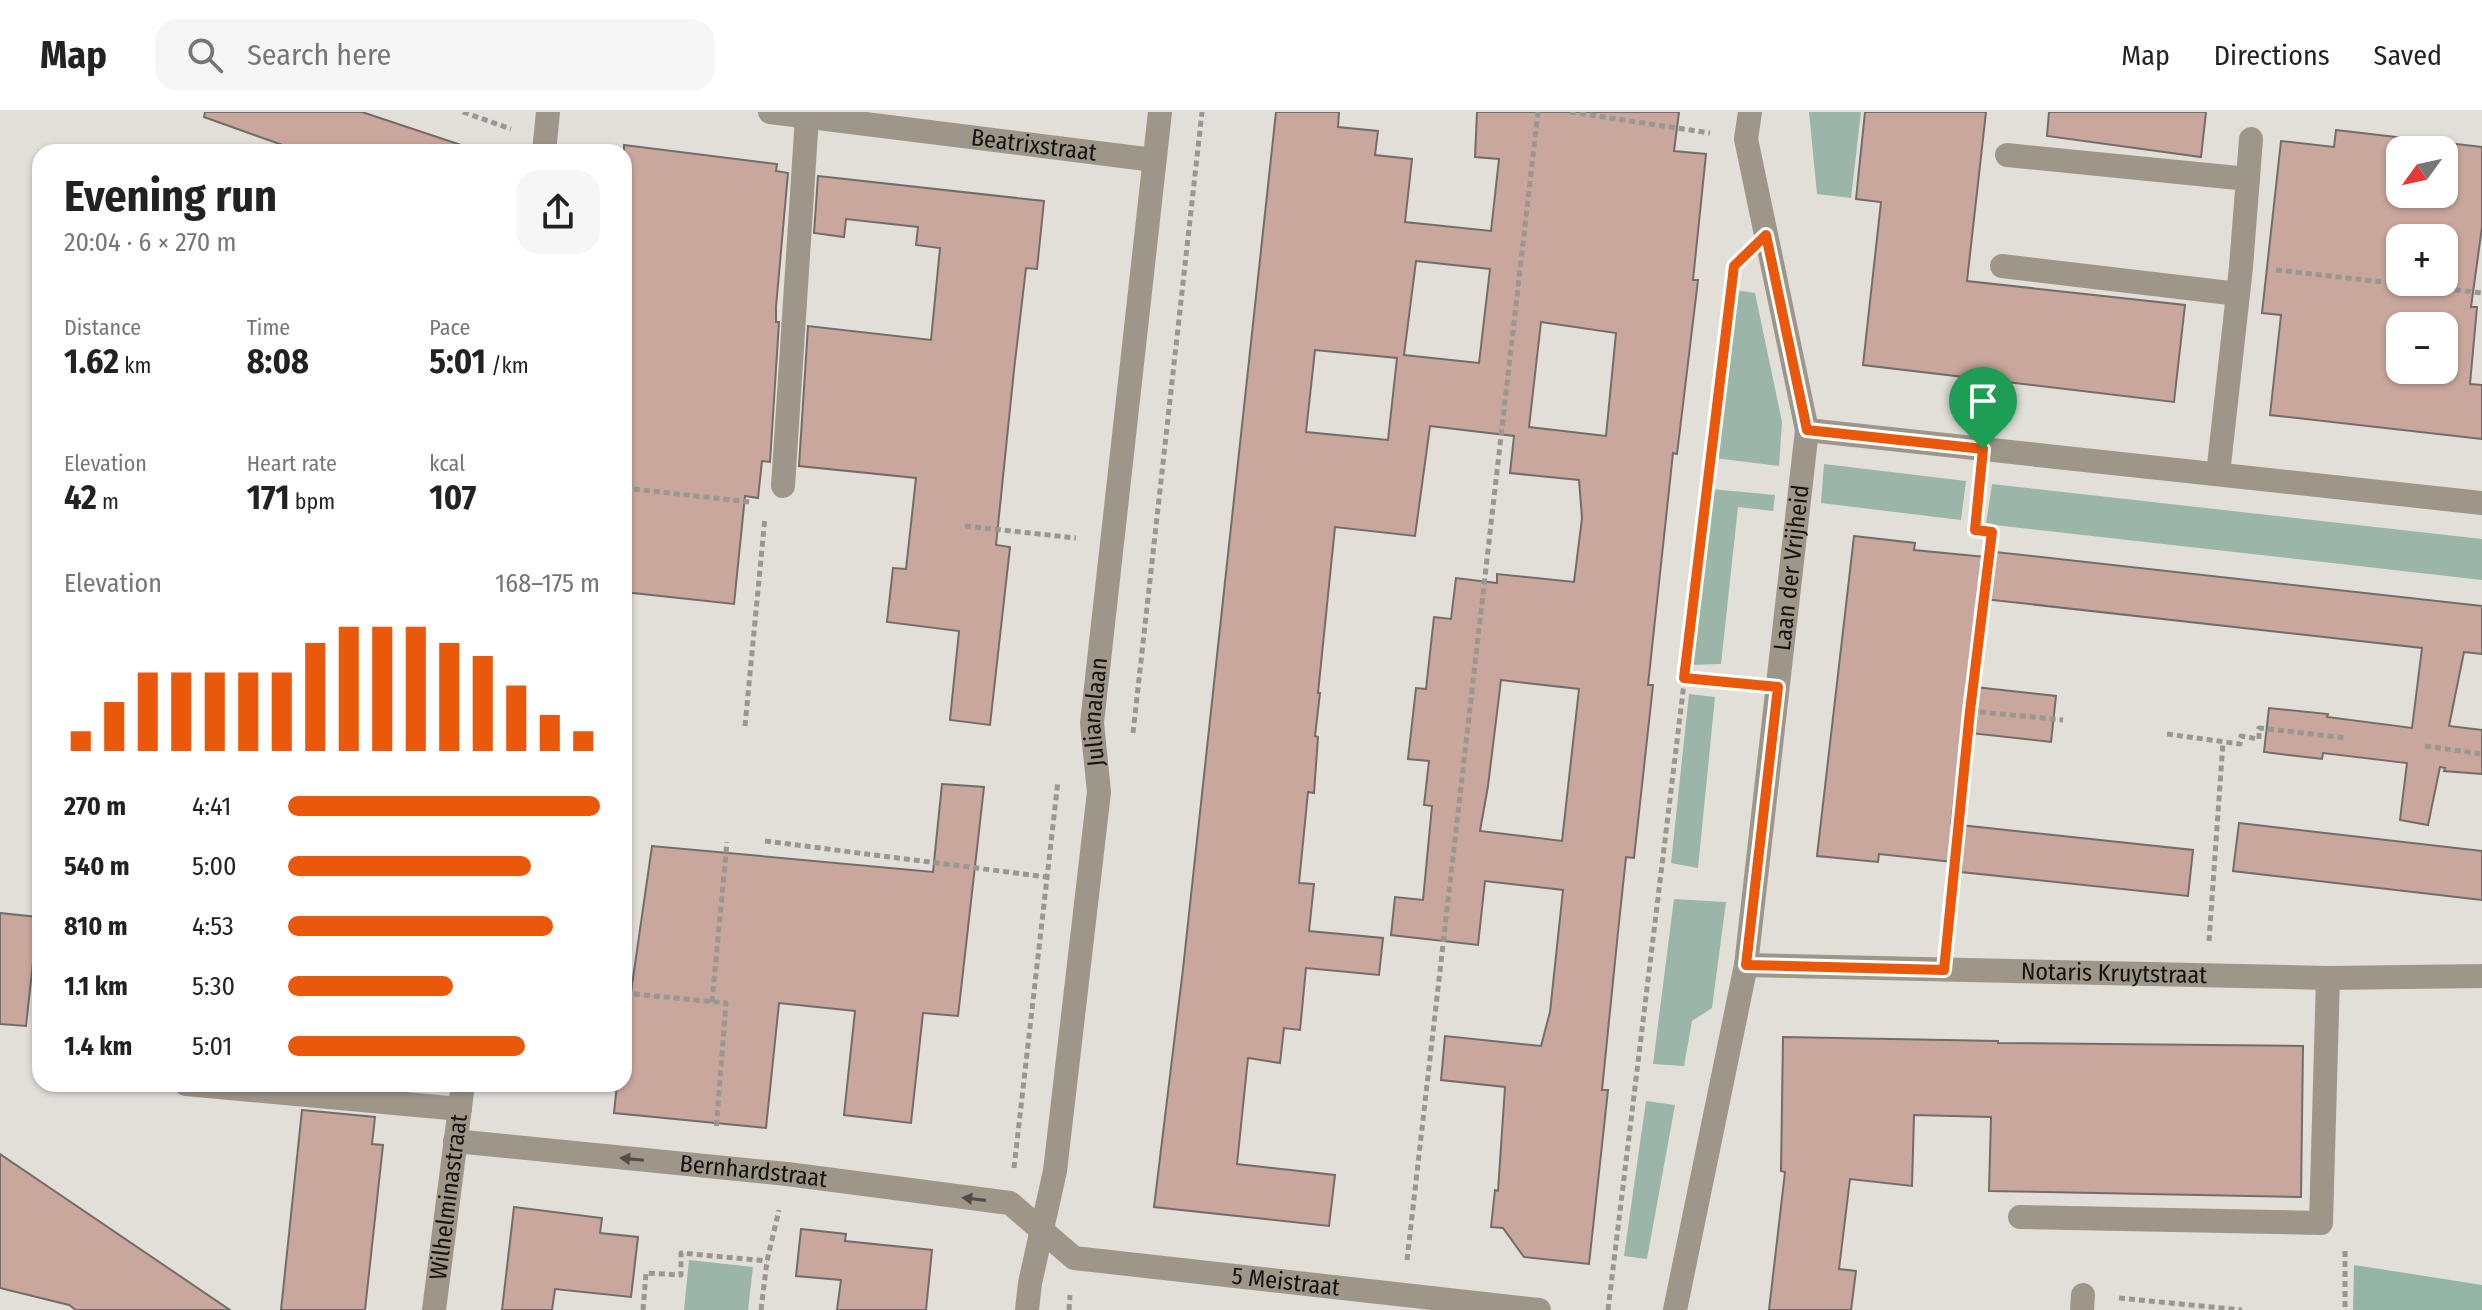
<!DOCTYPE html>
<html lang="en">
<head>
<meta charset="utf-8">
<style>
	:root { --surface:#fff; --page:#f6f6f6; --text:#222; --muted:#767676; --line:#e0e0e0; --accent:#ea580c }
	body { margin:0; font-family:"Fira Sans Condensed",sans-serif; background:var(--page); color:var(--text); height:100vh; display:flex; flex-direction:column; font-size:30px; white-space:nowrap }
	* { box-sizing:border-box; margin:0 }
	p { font-size:26px; color:var(--muted) }
	.icon { flex:none; width:44px; height:44px; fill:none; stroke:currentColor; stroke-width:2; stroke-linecap:round; stroke-linejoin:round }
	.map { position:relative; flex:1; overflow:hidden }
	.drawer { position:absolute; left:32px; top:32px; width:600px; height:948px; display:flex; flex-direction:column; background:var(--surface); border-radius:24px; box-shadow:0 2px 6px #0004 }
	.drawer>* { flex:none }
	.needle { width:52px; rotate:237deg }
	.buttons { position:absolute; left:2386px; top:24px; display:grid; gap:16px }
	.buttons a { display:grid; place-items:center; width:72px; height:72px; border-radius:16px; background:var(--surface); box-shadow:0 2px 6px #0004; font-size:40px }
	.pin { position:absolute; display:grid; place-items:center; width:68px; height:68px; color:#fff; margin:-82px -34px; border-radius:50% 50% 50% 0; rotate:-45deg; box-shadow:0 0 8px #0007 }
	.pin .icon { rotate:45deg }
	.round { display:grid; place-items:center; flex:none; width:84px; height:84px; border-radius:24px; background:var(--page) }
	.overview { display:flex; align-items:center; justify-content:space-between; height:136px; padding:0 32px }
	h1 { font-size:44px; font-weight:700; line-height:60px }
	.metrics { display:grid; grid-template-columns:repeat(3,1fr); gap:12px; height:136px; padding:8px 32px }
	.metrics div { display:grid; align-content:center }
	.metrics b { font-size:34px; font-weight:700 }
	.metrics small { font-size:22px; font-weight:400 }
	.metrics p { font-size:22px }
	.chart { height:224px; padding:16px 32px }
	.chart p { display:flex; justify-content:space-between }
	.chart svg { width:100%; height:144px; margin-top:8px; stroke:var(--accent); stroke-width:6 }
	ul { padding:0 32px; list-style:none; font-size:26px }
	li { display:grid; grid-template-columns:128px 96px 1fr; align-items:center; height:60px }
	li i { height:20px; border-radius:10px; background:var(--accent) }
	header { display:flex; align-items:center; gap:48px; box-sizing:border-box; height:112px; padding:0 40px; background:var(--surface); border-bottom:2px solid var(--line) }
	header strong { font-size:38px }
	nav { display:flex; gap:44px; margin-inline-start:auto; font-size:28px }
	.search { width:560px; height:72px; background:var(--page); display:flex; align-items:center; gap:20px; box-sizing:border-box; padding:0 28px; border-radius:24px; color:var(--muted); font-size:30px }
	.map>svg:first-child { display:block }
</style>
</head>
<body>
<header>
<strong>Map</strong>
<div class="search"><svg class="icon" aria-label="search" viewBox="0 0 24 24"><circle cx="10" cy="10" r="6"/><path d="M15 15l6 6"/></svg>Search here</div>
<nav><a>Map</a><a>Directions</a><a>Saved</a></nav>
</header>
<div class="map">
<svg width="2482" height="1198" viewBox="0 0 2482 1198">
	<rect width="100%" height="100%" fill="#e1dfd8"/>
	<path fill="#9bb5a8" d="M1809,0h52l-10,86 -34,-4z
		M1735,178l20,3 27,129 -3,44 -64,-8z
		M1824,352l142,17 -5,39 -140,-17z
		M1992,372l490,55v41l-496,-56z
		M1711,377l64,6 -2,16 -35,-4 -17,157 -31,1z
		M1689,582l26,3 -17,171 -27,-5z
		M1674,787l52,3 -14,106 -20,13 -8,45 -31,-2z
		M1646,989l29,4 -28,154 -23,-3z
		M689,1148l64,7 -5,43h-64z"/>
	<path fill="#93b5a5" d="M2354,1153l128,20v25h-129z"/>
	<path fill="#caa79d" stroke="#736c6a" stroke-width="2" fill-rule="evenodd" d="M205,0h157l99,33 -1,7h-158l-98,-35z
		M1276,0h63l-1,15 40,4 -3,24 37,4 -7,63 86,9 8,-72 -24,-2 2,-45h202l-5,39 32,3 -13,126h5l-21,174 -4,-1 -25,232h5l-19,173 -8,-1 -8,75 -16,158h6l-19,174 -65,-7 -21,-29 -12,-1 4,-37 3,1 7,-104 -64,-7 4,-44 96,10 9,-34 13,-122 -78,-9 -7,64 -87,-10 4,-38 28,3 9,-94 -8,-1 5,-44 -21,-2 8,-71 10,1 8,-72 17,2 5,-41 41,5v-9l77,8 8,-64 -3,-38 -69,-7 4,-37 -84,-10 -15,110 -80,-9 -17,166h2l-5,43 3,1 -4,56 -6,-1 -9,91 15,1 -5,47 74,7 -4,37 -73,-7 -6,62 -16,-2 -4,35 -32,-5 -11,106 98,11 -6,51 -175,-19 29,-238zM1416,149l74,8 -11,94 -75,-8zM1541,210l75,11 -10,103 -77,-9zM1315,238l82,8 -9,82 -82,-8zM1501,568l78,9 -17,152 -82,-10 8,-45z
		M1865,0h121l-19,169 218,24 -11,97 -311,-37 18,-163 -25,-3z
		M2049,0h157l-5,45 -154,-21z
		M2336,18l146,17v80l-11,80h6l-7,77 12,1v54l-212,-24 11,-100 -19,-2 19,-172 53,6zM2400,38h44v44h-44zM2400,126h44v44h-44zM2400,214h44v44h-44z
		M624,33l153,19 -1,7 12,2 -12,134v15h3l-9,140 -8,-1 -4,37 -13,-2 -11,108 -110,-12z
		M818,64l226,25 -7,68 -11,-1 -12,102 -18,175 14,2 -20,178 -40,-5 9,-89 -72,-9 6,-54 13,1 10,-91 -117,-12 9,-140 123,14 9,-92 -24,-3 2,-18 -72,-8 -2,18 -30,-4z
		M1854,424l61,7 -1,7 82,8v-6l486,54v48l-18,-2 -15,74 33,4v44l-38,-3 1,-3 -5,-1 -12,58 -28,-5 7,-57 -84,-10 -1,6 -58,-7 5,-44 59,6 -1,3 85,11 10,-80 -438,-49 -11,32 -7,55 90,10 -5,46 -89,-10 -11,92 242,26 -5,46 -227,-24 1,-9 -83,-9 -1,8 -61,-6z
		M942,672l42,3 -26,229 -35,-3 -12,110 -67,-8 11,-104 -76,-8 -13,125 -152,-15 3,-29h7v-56l4,-29h2l22,-153 281,26z
		M2239,711l243,28v49l-249,-29z
		M0,801l38,4 -12,109 -26,-2z
		M1783,925l215,4v2l305,3 -2,151 -312,-6 2,-74 -77,-2 -2,71 -62,-7 -11,90 17,2 -5,39h-82l16,-138 -4,-1z
		M302,998l73,7 -3,27 11,1 -18,165h-84z
		M0,1042l230,156h-154l-7,-5 -69,-17z
		M514,1095l88,11 -2,15 38,4 -7,60 -76,-8 -3,21h-50z
		M801,1117l45,5 -1,7 87,9 -6,60h-89l4,-30 -45,-4z"/>
	<g fill="none" stroke-linecap="round" stroke-linejoin="round">
		<path stroke="#989791" stroke-width="5" stroke-dasharray="6 4" stroke-linecap="butt" d="M463,0l48,17
			M1570,0l140,21
			M2276,158l206,23
			M624,376l126,14
			M965,414l111,12
			M1684,566l57,6
			M1970,599l93,9
			M745,614l20,-209
			M1133,621l69,-621
			M2167,622l73,10 1,-8 18,3v-11l87,10
			M2425,634l57,8
			M765,729l282,36
			M1948,821l22,-222 22,-179 -17,-2 5,-46
			M2209,829l14,-199
			M624,881l102,10 -10,127
			M712,890l15,-160
			M1014,1056l44,-387
			M2345,1139v59
			M1407,1148l131,-1148
			M2119,1186l123,12
			M643,1198l3,-37 35,2v-22l86,8
			M761,1198l6,-49 12,-51
			M1069,1198l1,-15
			M1608,1198l126,-1039"/>
		<g stroke="#9f968a" stroke-width="24">
			<path id="s1" d="M770,0l384,48"/>
			<path d="M544,40l4,-40"/>
			<path d="M2007,43l241,24"/>
			<path d="M2002,154l236,28"/>
			<path d="M1807,318l675,73"/>
			<path d="M2218,362l23,-207 10,-128"/>
			<path d="M783,374l24,-369"/>
			<path id="s2" d="M1746,853l582,13 154,-2"/>
			<path d="M186,972l274,25"/>
			<path id="s3" d="M455,1029l332,33 223,29 64,55 465,52"/>
			<path d="M2020,1105l301,6 7,-245"/>
			<path id="s4" d="M434,1198l29,-226"/>
			<path id="s5" d="M1027,1198l3,-27 25,-112 44,-379 -7,-69 68,-611"/>
			<path id="s6" d="M1675,1198l71,-345 61,-535 -61,-291 4,-27"/>
			<path d="M2082,1198l1,-15"/>
		</g>
	</g>
	<defs><path id="oneway-solid" d="M-6-.8H1V-3.2L6.5 0L1 3.2V.8H-6Z" transform="scale(2)"/></defs>
	<g fill="#524e47">
		<use href="#oneway-solid" transform="translate(632 1047) rotate(-174)"/>
		<use href="#oneway-solid" transform="translate(974 1087) rotate(-173)"/>
	</g>
	<g fill="none" stroke-linecap="round" stroke-linejoin="round">
		<g stroke="#fff" stroke-width="16">
			<path id="route" d="M1766,123l41,195 176,19 -8,81 17,2 -22,179 -26,259 -198,-5 32,-278 -94,-9 50,-412z"/>
		</g>
		<use href="#route" stroke="#ea580c" stroke-width="10"/>
	</g>
	<g text-anchor="middle" dominant-baseline="central" stroke-width="6" stroke-linejoin="round" paint-order="stroke">
		<g font-size="24" fill="#131310" stroke="#e1dfd8">
			<text stroke="none"><textPath href="#s1" startOffset="266">Beatrixstraat</textPath></text>
			<text stroke="none"><textPath href="#s6" startOffset="752">Laan der Vrijheid</textPath></text>
			<text stroke="none"><textPath href="#s5" startOffset="604">Julianalaan</textPath></text>
			<text stroke="none"><textPath href="#s2" startOffset="368">Notaris Kruytstraat</textPath></text>
			<text stroke="none"><textPath href="#s3" startOffset="300">Bernhardstraat</textPath></text>
			<text stroke="none"><textPath href="#s4" startOffset="114">Wilhelminastraat</textPath></text>
			<text stroke="none"><textPath href="#s3" startOffset="856">5 Meistraat</textPath></text>
		</g>
	</g>
</svg>
<div class="buttons">
<a><svg class="needle" viewBox="-14 -14 28 28"><path d="M0-13l5 13h-10z" fill="#e53935"/><path d="M0 13l5-13h-10z" fill="#767676"/></svg></a>
<a>+</a>
<a>−</a>
</div>
<div class="pin" style="left:1983px;top:337px;background:#1e9e55"><svg class="icon" aria-label="arrive" viewBox="0 0 24 24"><path d="M6 21V4h12l-3 4 3 4H6"/></svg></div>
<section class="drawer">
<div class="overview"><div><h1>Evening run</h1><p>20:04 · 6 × 270 m</p></div><a class="round"><svg class="icon" aria-label="share" viewBox="0 0 24 24"><path d="M12 15V3M7 8l5-5 5 5M5 13v7h14v-7"/></svg></a></div>
<div class="metrics">
<div><p>Distance</p><b>1.62<small> km</small></b></div>
<div><p>Time</p><b>8:08</b></div>
<div><p>Pace</p><b>5:01<small> /km</small></b></div>
</div>
<div class="metrics">
<div><p>Elevation</p><b>42<small> m</small></b></div>
<div><p>Heart rate</p><b>171<small> bpm</small></b></div>
<div><p>kcal</p><b>107</b></div>
</div>
<div class="chart"><p><span>Elevation</span>168–175 m</p>
<svg viewBox="0 0 160 44" preserveAspectRatio="none"><path d="M5 44V38M15 44V29M25 44V20M35 44V20M45 44V20M55 44V20M65 44V20M75 44V11M85 44V6M95 44V6M105 44V6M115 44V11M125 44V15M135 44V24M145 44V33M155 44V38"/></svg>
</div>
<ul>
<li><b>270 m</b>4:41<i style="width:100%"></i></li>
<li><b>540 m</b>5:00<i style="width:78%"></i></li>
<li><b>810 m</b>4:53<i style="width:85%"></i></li>
<li><b>1.1 km</b>5:30<i style="width:53%"></i></li>
<li><b>1.4 km</b>5:01<i style="width:76%"></i></li>
</ul>
</section>
</div>
</body>
</html>
